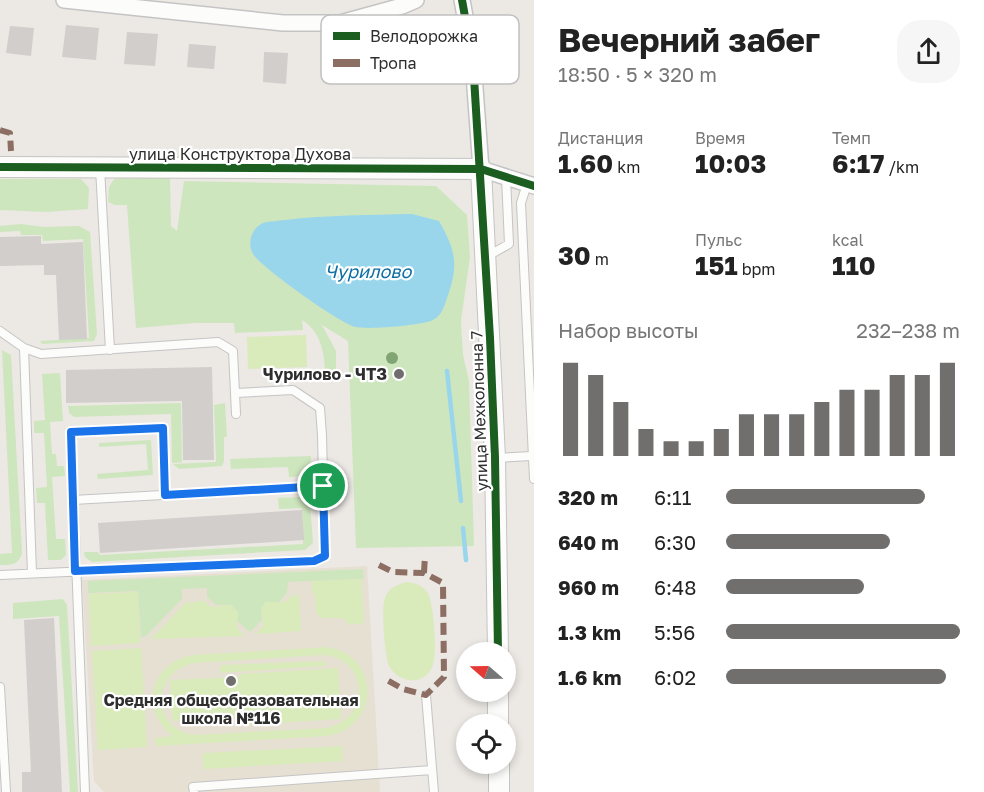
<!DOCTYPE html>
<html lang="ru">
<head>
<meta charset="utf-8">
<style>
	:root { --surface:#fff; --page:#f6f6f6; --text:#222; --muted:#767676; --accent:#706f6e }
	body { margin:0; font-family:"Golos Text",sans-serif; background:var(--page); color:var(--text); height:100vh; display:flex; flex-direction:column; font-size:22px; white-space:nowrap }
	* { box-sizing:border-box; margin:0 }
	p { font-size:20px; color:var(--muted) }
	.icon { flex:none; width:33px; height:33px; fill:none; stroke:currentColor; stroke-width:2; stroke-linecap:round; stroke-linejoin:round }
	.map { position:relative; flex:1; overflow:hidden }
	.drawer { display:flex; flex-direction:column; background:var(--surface); width:450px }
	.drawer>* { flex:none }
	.needle { width:39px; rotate:290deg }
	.fabs { position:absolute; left:456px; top:642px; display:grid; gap:12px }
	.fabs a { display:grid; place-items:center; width:60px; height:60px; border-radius:50%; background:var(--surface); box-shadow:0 3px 9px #0003; font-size:30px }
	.pin { position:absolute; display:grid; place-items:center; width:51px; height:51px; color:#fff; margin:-26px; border:3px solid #fff; border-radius:50%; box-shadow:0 2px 6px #0007 }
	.round { display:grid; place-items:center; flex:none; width:63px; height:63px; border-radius:24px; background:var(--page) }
	.headline { display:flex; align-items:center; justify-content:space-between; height:102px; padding:0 24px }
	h1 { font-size:33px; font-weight:700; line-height:45px }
	.stats { display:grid; grid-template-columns:repeat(3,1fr); gap:9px; height:102px; padding:6px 24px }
	.stats div { display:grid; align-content:center }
	.stats b { font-size:26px; font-weight:700 }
	.stats small { font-size:16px; font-weight:400 }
	.stats p { font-size:16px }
	.chart { height:168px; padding:12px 24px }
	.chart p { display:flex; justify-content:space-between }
	.chart svg { width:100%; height:108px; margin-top:6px; stroke:var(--accent); stroke-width:6 }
	ul { padding:0 24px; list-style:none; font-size:20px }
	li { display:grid; grid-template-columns:96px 72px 1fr; align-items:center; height:45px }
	li i { height:15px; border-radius:8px; background:var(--accent) }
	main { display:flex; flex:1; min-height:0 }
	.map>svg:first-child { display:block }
</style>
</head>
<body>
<main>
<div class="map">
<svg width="534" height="792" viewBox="0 0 534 792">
	<rect width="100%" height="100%" fill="#ece8e4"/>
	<path fill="#e6e0d3" d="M367,566l13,226h-276l-10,-11 -12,-201z"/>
	<path fill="#cee6be" d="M121,178h49l1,48 6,5 7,-50 252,5 31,29 3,42 -9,64 2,34 6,26 5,165 -118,2 -8,-207 -26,-16 14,26v19h-11c-1,-20 -5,-39 -23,-50l1,10 -68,3 -1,-10h-39l-59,5 -9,-123h-12l-7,-3 1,-15 5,-8z
		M0,179h81l8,9 -1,21 -43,3 -45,-2z
		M21,224l23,3 35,-1 11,6 7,102 -3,7 -52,3 -2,-3 49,-3 -6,-99 -40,2 -1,-6h-21l-1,-4 -20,1v-6z
		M2,350l9,5 11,198c-3,12 -11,12 -22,12v-11l12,-1z
		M60,373l3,48 -13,1 2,32h4l1,12h7l1,10 -13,1 4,62h9l1,16 -5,5h-13l-3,-57h-8l-1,-15 11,-1 -3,-54h-10v-12l11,-1 -3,-46z
		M181,403l1,59 -10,1 -1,-49 -97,3 -5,-4 -1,-7z
		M225,403l2,34h-3v24l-2,5 -43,3 -6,-5 43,-2 -2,-57z
		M151,440l2,35 -55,4 -1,-5 51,-4 -2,-26 -47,3v-4z
		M311,456l-1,14 -7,6 -14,1 -1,-10 -57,2 -1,-10z
		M303,497l7,5 3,41 -8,7 -213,12 -7,-5 -1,-5h14l2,3 203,-11 -1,-36 -23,1 -1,-11z
		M363,569l1,10 -76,3 -1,11 -8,9h-13l-5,6 1,12 -12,12 -13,-11 1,-9 -7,-7h-15l-9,-8v-9l-25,1v10l-36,37 -5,1 -3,-46 -50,2v-12z
		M63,599l4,6 11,187h-8l-11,-176 -46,3v-16z"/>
	<path fill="#d9eabb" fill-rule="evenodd" d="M306,335l1,32 -59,2 -1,-32z
		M361,579l3,44 -14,2 -8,-7h-20l-6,-5 -1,-18 -3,-3v-11z
		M407,582c8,1 15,3 20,10 7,10 11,64 5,75 -9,21 -36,15 -44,-3 -3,-14 -8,-56 -2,-69 4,-7 12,-11 21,-13z
		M138,592l2,51 -49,3 -2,-52z
		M299,595l2,36 -45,3 7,-9 -2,-17 5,-6h19l6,-6z
		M204,601l7,6 20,-2 7,7 -1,16 7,8 -93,3 34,-36z
		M327,647c54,8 54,80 0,89l-171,10 -1,-8 17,-2c-33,-27 -21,-75 22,-81zM320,655c48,0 53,64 6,73l-132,7c-44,-7 -43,-64 1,-72z
		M141,648l6,99 -49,3 -6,-99z
		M325,661l1,5 -106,7v-8z
		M338,668l3,51 -99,6 -1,-11v3l-69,4 -2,-41 69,-3 1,-3z
		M342,746l1,15 -140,8v-16z"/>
	<path fill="#99d6ec" d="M412,214l27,7c17,30 20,44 8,77 -3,9 -5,17 -14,22 -9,5 -65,10 -77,7 -15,-3 -94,-59 -103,-73 -6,-10 -2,-26 10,-31 6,-2 16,-2 22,-3 42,-5 85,-5 127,-6z"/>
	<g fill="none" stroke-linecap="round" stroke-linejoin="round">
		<path stroke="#99d6ec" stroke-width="4.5" d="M447,371l14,130
			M463,528l3,32"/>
	</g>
	<path fill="#d1cecb" d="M66,25l33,3 -3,32 -34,-3z
		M10,26l24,2 -3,28 -25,-3z
		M127,32l31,2 -3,32 -31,-2z
		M189,44l27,2 -2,23 -27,-2z
		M264,52l24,1 -2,31 -23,-2z
		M41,236v8l42,-2 4,97 -28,1 -3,-65h-12v-10l-44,1v-29z
		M212,367l2,93h-31l-1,-59 -116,2v-33z
		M302,510l2,30 -204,13 -2,-30z
		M54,618l8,174h-40v-20h9l-7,-152z"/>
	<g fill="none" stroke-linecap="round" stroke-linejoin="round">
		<g stroke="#c5c4c5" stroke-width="10">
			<path id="lane" d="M100,168l10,182
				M527,184l-6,19 13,276
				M486,257l23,-13 -3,-67
				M0,331l24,17 17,6 177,-12 15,9 3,63
				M24,348l8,225
				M495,458l37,-2
				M73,500l250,-14
				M0,575l314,-14 11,-5 -3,-121 -2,-27 -27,-18 -57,3
				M0,687l6,105
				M426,695l8,97
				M85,792l-14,-360 92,-4 2,67
				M194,792l-1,-5 239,-17"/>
		</g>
		<g stroke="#c5c4c5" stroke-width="18">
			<path id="street" d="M64,0l219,23h57l62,-17 14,-6
				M462,0l11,61 8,108 53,17"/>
		</g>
		<g stroke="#c5c4c5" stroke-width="22">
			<path id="secondary" d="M0,167l481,2 14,289 3,194
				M498,692v32
				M499,764v28"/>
		</g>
		<use href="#lane" stroke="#fcfcfb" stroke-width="8"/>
		<use href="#street" stroke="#fcfcfb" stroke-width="15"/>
		<use href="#secondary" stroke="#fcfcfb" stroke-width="20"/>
		<path stroke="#8d6e63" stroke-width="6" stroke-dasharray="12 6" stroke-linecap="butt" d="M0,130l10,3 1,18
			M379,565l14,7 31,1 19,10 1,94 -18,18 -23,-6 -18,-10
			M424,573l1,-18"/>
		<g stroke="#fff" stroke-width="11">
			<path id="cycleway" d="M462,0l11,61 17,277 5,120 3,194
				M0,167l481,2 53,17"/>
		</g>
		<use href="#cycleway" stroke="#1b5e20" stroke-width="8"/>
	</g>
	<circle fill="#82a575" cx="392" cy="358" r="6"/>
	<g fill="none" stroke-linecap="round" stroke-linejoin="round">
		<g stroke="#fff" stroke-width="12">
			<path id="route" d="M163,428l2,67 158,-9 2,70 -11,5 -239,10 -4,-139z"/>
		</g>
		<use href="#route" stroke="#1a73e8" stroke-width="8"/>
	</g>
	<g fill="#706f6e" stroke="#fff" stroke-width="2">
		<circle cx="399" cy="374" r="6"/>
		<circle cx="231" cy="681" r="6"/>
	</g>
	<g text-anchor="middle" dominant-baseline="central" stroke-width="4.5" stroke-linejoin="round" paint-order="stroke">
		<g font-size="16" fill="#2e2e2e" stroke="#fff">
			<text x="240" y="154">улица Конструктора Духова</text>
			<text transform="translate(479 411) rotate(-92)">улица Мехколонна 7</text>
		</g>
		<g font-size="16" font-weight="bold" fill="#2e2e2e" stroke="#fff" text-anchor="end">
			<text x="387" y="374">Чурилово - ЧТЗ</text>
			<text x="231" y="700" text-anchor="middle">Средняя общеобразовательная<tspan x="231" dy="18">школа №116</tspan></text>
		</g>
		<g font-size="18" font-style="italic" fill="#0d6fa3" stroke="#fff">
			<text x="368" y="271">Чурилово</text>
		</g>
	</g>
	<rect x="321" y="15" width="198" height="69" rx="9" fill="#fff" stroke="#c0c0c0" stroke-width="1.5"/>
	<rect x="333" y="32" width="27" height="8" fill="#1b5e20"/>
	<rect x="333" y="59" width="27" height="8" fill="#8d6e63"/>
	<g font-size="16" fill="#2e2e2e">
		<text x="370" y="42">Велодорожка</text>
		<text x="370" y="69">Тропа</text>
	</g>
</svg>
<div class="fabs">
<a><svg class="needle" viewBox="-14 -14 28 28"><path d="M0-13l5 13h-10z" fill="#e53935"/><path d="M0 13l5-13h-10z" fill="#767676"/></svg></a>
<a><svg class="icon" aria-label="locate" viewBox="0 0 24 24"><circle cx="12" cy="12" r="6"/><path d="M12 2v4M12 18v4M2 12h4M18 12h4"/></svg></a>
</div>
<div class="pin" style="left:323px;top:486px;background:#1e9e55"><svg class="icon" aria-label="arrive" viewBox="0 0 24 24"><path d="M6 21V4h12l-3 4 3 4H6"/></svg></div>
</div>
<section class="drawer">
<div class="headline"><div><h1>Вечерний забег</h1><p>18:50 · 5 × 320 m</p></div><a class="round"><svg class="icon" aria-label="share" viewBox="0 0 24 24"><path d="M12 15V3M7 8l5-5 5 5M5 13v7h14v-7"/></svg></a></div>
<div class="stats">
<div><p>Дистанция</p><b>1.60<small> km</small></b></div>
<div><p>Время</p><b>10:03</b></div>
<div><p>Темп</p><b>6:17<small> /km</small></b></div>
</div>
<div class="stats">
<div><b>30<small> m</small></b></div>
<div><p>Пульс</p><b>151<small> bpm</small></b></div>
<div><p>kcal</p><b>110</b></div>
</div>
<div class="chart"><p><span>Набор высоты</span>232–238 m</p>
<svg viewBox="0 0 160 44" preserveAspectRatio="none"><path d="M5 44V6M15 44V11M25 44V22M35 44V33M45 44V38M55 44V38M65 44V33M75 44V27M85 44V27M95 44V27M105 44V22M115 44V17M125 44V17M135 44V11M145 44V11M155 44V6"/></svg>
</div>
<ul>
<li><b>320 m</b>6:11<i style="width:85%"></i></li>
<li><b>640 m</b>6:30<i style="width:70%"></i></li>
<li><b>960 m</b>6:48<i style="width:59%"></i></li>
<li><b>1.3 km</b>5:56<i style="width:100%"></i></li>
<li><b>1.6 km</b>6:02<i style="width:94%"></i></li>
</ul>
</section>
</main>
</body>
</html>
